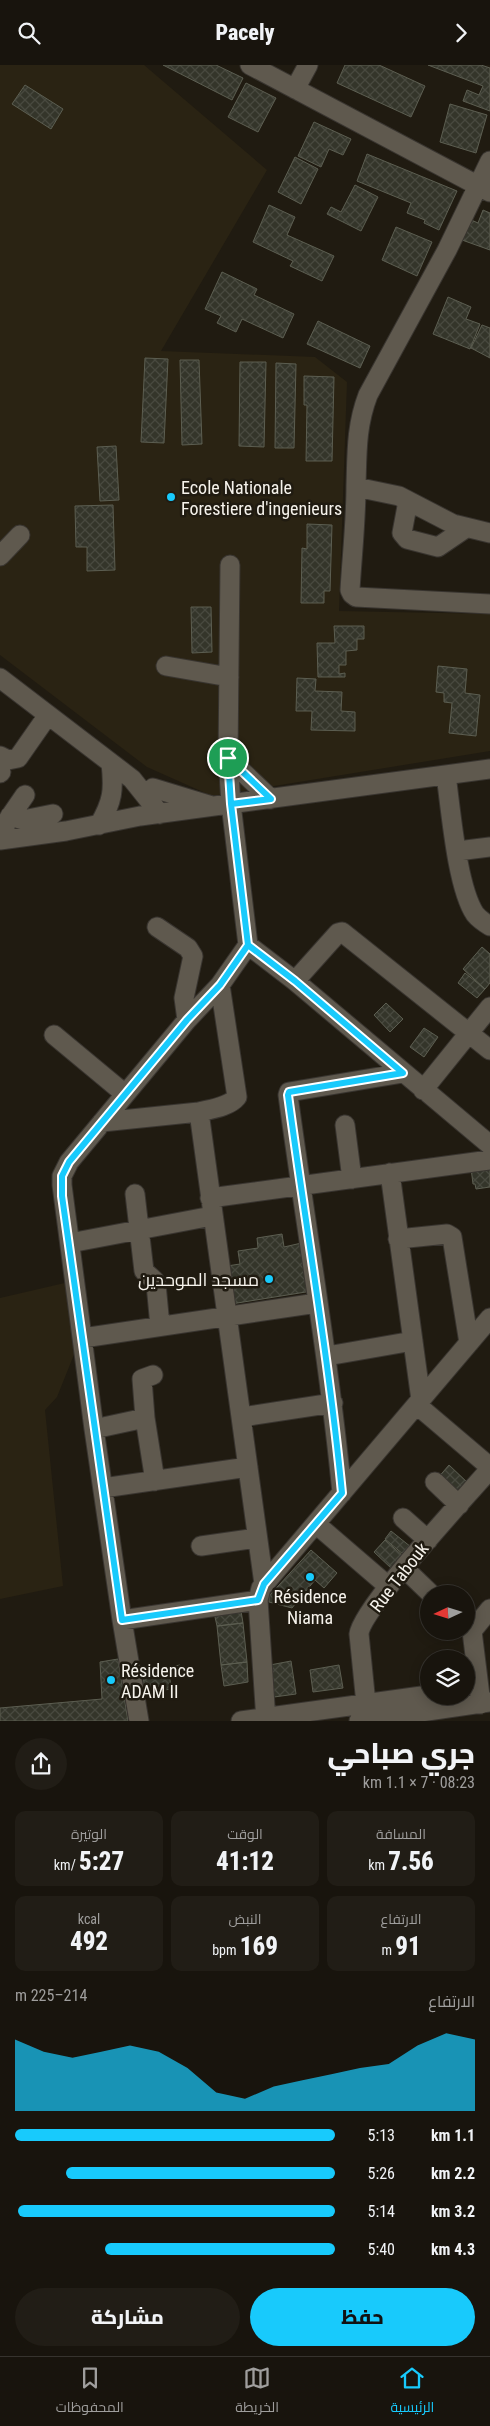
<!DOCTYPE html>
<html lang="ar">
<head>
<meta charset="utf-8">
<style>
	:root { --surface:#18140d; --page:#211d16; --text:#f1f3f6; --muted:#9f9e9d; --line:#36332e; --accent:#18cafc }
	body { margin:0; font-family:"Roboto Condensed",Cairo,sans-serif; background:var(--page); color:var(--text); direction:rtl; height:100vh; display:flex; flex-direction:column; font-size:19px; white-space:nowrap }
	* { box-sizing:border-box; margin:0 }
	p { font-size:16px; color:var(--muted) }
	.icon { flex:none; width:28px; height:28px; fill:none; stroke:currentColor; stroke-width:2; stroke-linecap:round; stroke-linejoin:round }
	.map { position:relative; height:1656px; overflow:hidden; direction:ltr }
	.side { display:flex; flex-direction:column; background:var(--surface); flex:1 }
	.side>* { flex:none }
	.needle { width:32px; rotate:266deg }
	.tools { position:absolute; left:420px; top:1520px; display:grid; gap:10px }
	.tools a { display:grid; place-items:center; width:55px; height:55px; border-radius:50%; background:var(--surface); box-shadow:0 2px 12px #0003,0 0 0 1px var(--line); font-size:25px }
	.pin { position:absolute; display:grid; place-items:center; width:42px; height:42px; color:#fff; margin:-21px; border:2px solid #fff; border-radius:50%; box-shadow:0 1px 5px #0007 }
	.round { display:grid; place-items:center; flex:none; width:52px; height:52px; border-radius:26px; background:var(--page) }
	.headline { display:flex; align-items:center; justify-content:space-between; height:85px; padding:0 15px }
	h1 { font-size:28px; font-weight:800; line-height:38px }
	.metrics { display:grid; grid-template-columns:repeat(3,1fr); gap:8px; height:85px; padding:5px 15px }
	.metrics div { display:grid; align-content:center; border-radius:10px; background:var(--page); text-align:center }
	.metrics b { font-size:25px; font-weight:800 }
	.metrics small { font-size:14px; font-weight:400 }
	.metrics p { font-size:14px }
	.chart { height:140px; padding:10px 15px }
	.chart p { display:flex; justify-content:space-between }
	.chart svg { width:100%; height:90px; margin-top:5px; fill:var(--accent); opacity:.7 }
	.action { display:flex; gap:10px; margin-top:auto; padding:10px 15px }
	.action a { flex:1; height:58px; border-radius:30px; background:var(--accent); color:#111; font-size:20px; font-weight:800; line-height:58px; text-align:center }
	.action a+a { background:var(--page); color:var(--text) }
	ul { padding:0 15px; list-style:none; font-size:16px }
	li { display:grid; grid-template-columns:80px 60px 1fr; align-items:center; height:38px }
	li i { height:12px; border-radius:6px; background:var(--accent) }
	header { display:flex; justify-content:space-between; align-items:center; height:65px; padding:0 15px; background:var(--surface); font-size:22px; font-weight:800 }
	.menu { display:flex; justify-content:space-around; align-items:center; height:70px; border-top:1px solid var(--line); background:var(--surface); font-size:14px; color:var(--muted) }
	.menu a { display:grid; justify-items:center; gap:2px }
	.menu .active { color:var(--accent) }
	.map>svg:first-child { display:block }
</style>
</head>
<body>
<header><svg class="icon" aria-label="forward" viewBox="0 0 24 24"><path d="M9 5l7 7-7 7"/></svg>Pacely<svg class="icon" aria-label="search" viewBox="0 0 24 24"><circle cx="10" cy="10" r="6"/><path d="M15 15l6 6"/></svg></header>
<div class="map">
<svg width="490" height="1656" viewBox="0 0 490 1656">
	<defs>
		<pattern id="building-cross-hatch" width="8" height="8" patternUnits="userSpaceOnUse" patternTransform="scale(1.25)"><rect width="8" height="8" fill="#34352a"/><path d="M0 0l8 8M0 8l8-8" fill="none" stroke="#48493f"/></pattern>
	</defs>
	<rect width="100%" height="100%" fill="#201b11"/>
	<path fill="#2a2313" d="M0,0h144l123,105 -106,181 154,6 32,25 -8,229 151,3v137l-278,45 -65,-29 -147,-112z
		M69,1217l10,60 -22,55 -12,13 18,176 -63,13v-301z"/>
	<path fill="url(#building-cross-hatch)" stroke="#5c5e51" d="M163,0h53l27,13 -11,22z
		M345,0h34l46,21 -14,31 -74,-34z
		M428,0h53l9,3v43l-27,-10 4,-11 12,5 4,-9z
		M246,18l30,15 -18,34 -30,-15z
		M25,20l38,24 -12,20 -39,-25z
		M450,39l37,11 -11,38 -36,-11z
		M314,57l37,17 -8,16 -14,-6 -8,18 -23,-11z
		M367,89l90,37 -18,39 -15,-7 1,-3 -18,-7 4,-10 -54,-22z
		M295,92l23,12 -17,35 -23,-12z
		M355,120l23,12 -17,34 -34,-17 4,-7 10,5z
		M269,140l26,12 -8,18 47,21 -12,25 -32,-15 3,-5 -40,-19z
		M483,145l7,3v37l-28,-10 7,-21 9,4z
		M396,162l36,15 -15,34 -35,-16z
		M222,207l35,17 -3,6 40,19 -11,24 -41,-19 -6,13 -19,-9 4,-7 -16,-7z
		M448,232l23,10 -5,12 14,5 -10,25 -37,-15z
		M318,256l52,25 -10,22 -53,-24z
		M482,260l8,3v30l-19,-10z
		M145,293l23,1 -4,84 -23,-1z
		M180,295h19l3,84 -20,1z
		M240,297h26l-2,85 -25,-1z
		M276,298l20,1 -2,84h-19z
		M304,311l30,1 -2,84h-26l1,-56h-3z
		M116,381l3,54 -19,1 -3,-54z
		M113,440l2,65 -28,1v-24h-11l-1,-41z
		M307,459l25,1 -2,66h-6v12h-23l1,-55 5,1z
		M191,542h20l1,45 -20,1z
		M334,561h30v13h-7v11l-11,1v14h-7v9l6,-1v4h-27l-1,-34h18z
		M438,601l29,3 -2,24 15,2 -4,41 -27,-3 3,-30 -8,-1v-9l-8,-1z
		M297,613l19,1 -1,12 27,1 -1,19 14,1v19l-44,-1 1,-19h-16z
		M482,882l8,7v29l-5,6 -22,-20z
		M465,908l20,16 -8,9 -19,-15z
		M386,938l17,16 -13,13 -16,-17z
		M424,963l14,9 -14,20 -14,-10z
		M471,1103h19v19l-14,2 -1,-5h-2z
		M282,1169l2,13 22,-5 6,49 -81,13 -4,-38 13,-2 -2,-13 20,-3 -1,-10z
		M449,1400l19,18 -12,13 -19,-17z
		M391,1466l20,16 -7,8 -19,-16z
		M385,1475l18,16 -11,13 -18,-17z
		M311,1485l26,23 -13,15 -9,-8 -23,28 -23,-6v-6z
		M240,1540l3,18 -26,3 -4,-18z
		M243,1558l4,39 -26,3 -4,-39z
		M118,1594l10,62h-128v-13l102,-9 -2,-37z
		M291,1596l5,33 -22,3 -4,-32z
		M247,1597l1,20 -24,4 -3,-21z
		M180,1600l1,10 -11,2 -1,-10z
		M339,1600l4,23 -30,4 -3,-22z
		M169,1605l2,19 -26,4 -2,-19z"/>
	<g fill="none" stroke-linecap="round" stroke-linejoin="round">
		<g stroke="#393530" stroke-width="21">
			<path id="minor" d="M250,0l240,127
				M295,24l13,-24
				M490,96l-43,89 -79,145c-12,31 -11,59 -12,91 0,35 -4,70 -6,104l2,4 4,3 134,7
				M356,422l43,9 54,28 37,9
				M408,436l-6,32 5,6 31,8 28,-19
				M0,491l20,-21
				M166,601l63,11
				M0,613l132,101 28,35
				M0,691l8,4 10,-2 30,-43
				M228,693l43,41
				M0,708l1,-1
				M446,710c5,36 11,112 29,139 4,5 10,9 15,12
				M153,723l56,17
				M10,751l13,4 30,-6
				M99,760c14,-24 15,-35 12,-62
				M5,774v-15l20,-29
				M0,775l66,-9 74,-15 350,-47
				M458,786l32,-4
				M157,862l31,21 5,8 -9,42 3,22
				M248,880l47,36 195,164
				M295,916l43,-48 4,-1 148,118
				M220,920l17,112c-8,10 -26,12 -38,15l65,472
				M54,970l71,59
				M423,1025l67,-83
				M102,1057l97,-10
				M345,1060l7,54
				M390,1108l31,227
				M135,1129l9,77 10,9 2,4 4,42
				M210,1133l280,-38
				M398,1174l49,-5 5,3 17,106
				M70,1178l142,-27
				M83,1273l234,-35
				M327,1291l86,-15
				M417,1340l73,62
				M242,1352l91,-14
				M145,1353l-3,-39 11,-4
				M94,1364l51,-11 10,63
				M435,1417l24,23
				M103,1423l145,-21
				M342,1428c-13,-133 -36,-265 -54,-398l1,-3 114,-19
				M403,1453l25,22
				M316,1459l72,62
				M201,1481l56,-8
				M404,1503l27,26
				M122,1555l136,-20
				M366,1639l-7,-70c2,-25 109,-139 131,-165
				M481,1639l-9,-73 18,-22
				M139,1656l-17,-101 -28,-191 -32,-244v-9l7,-14 118,-142 33,-35 28,-40 -17,-141 -3,-46 2,-193
				M241,1656l188,-26
				M266,1656l-8,-121 3,-12 229,-270
				M359,1656l131,-19"/>
		</g>
		<use href="#minor" stroke="#5f594e" stroke-width="19"/>
	</g>
	<g fill="none" stroke-linecap="round" stroke-linejoin="round">
		<g stroke="#fff" stroke-width="10">
			<path id="route" d="M228,693l3,46 17,141 -28,40 -33,35 -118,142 -7,14v20l60,424 136,-20 6,-16 78,-91c-13,-133 -36,-265 -54,-398l1,-3 114,-19 -108,-92 -47,-36 -17,-141 40,-5 -43,-41"/>
		</g>
		<use href="#route" stroke="#18cafc" stroke-width="6"/>
	</g>
	<g fill="#18cafc" stroke="#201b11" stroke-width="2">
		<circle cx="171" cy="432" r="5"/>
		<circle cx="269" cy="1214" r="5"/>
		<circle cx="310" cy="1512" r="5"/>
		<circle cx="111" cy="1615" r="5"/>
	</g>
	<g text-anchor="middle" dominant-baseline="central" stroke-width="5" stroke-linejoin="round" paint-order="stroke">
		<g font-size="18" fill="#f6f3ec" stroke="#201b11" text-anchor="start">
			<text x="181" y="422">Ecole Nationale<tspan x="181" dy="21">Forestiere d'ingenieurs</tspan></text>
			<text x="259" y="1214" text-anchor="end">مسجد الموحدين</text>
			<text x="310" y="1531" text-anchor="middle">Résidence<tspan x="310" dy="21">Niama</tspan></text>
			<text x="121" y="1605">Résidence<tspan x="121" dy="21">ADAM II</tspan></text>
		</g>
		<g font-size="18" fill="#f6f3ec" stroke="#201b11">
			<text transform="translate(399 1512) rotate(-52)">Rue Tabouk</text>
		</g>
	</g>
</svg>
<div class="tools">
<a><svg class="needle" viewBox="-14 -14 28 28"><path d="M0-13l5 13h-10z" fill="#e53935"/><path d="M0 13l5-13h-10z" fill="#9f9e9d"/></svg></a>
<a><svg class="icon" aria-label="layers" viewBox="0 0 24 24"><path d="M12 4l9 5-9 5-9-5zM3 14l9 5 9-5"/></svg></a>
</div>
<div class="pin" style="left:228px;top:693px;background:#1e9e55"><svg class="icon" aria-label="arrive" viewBox="0 0 24 24"><path d="M6 21V4h12l-3 4 3 4H6"/></svg></div>
</div>
<section class="side">
<div class="headline"><div><h1>جري صباحي</h1><p>08:23 · 7 × 1.1 km</p></div><a class="round"><svg class="icon" aria-label="share" viewBox="0 0 24 24"><path d="M12 15V3M7 8l5-5 5 5M5 13v7h14v-7"/></svg></a></div>
<div class="metrics">
<div><p>المسافة</p><b>7.56<small> km</small></b></div>
<div><p>الوقت</p><b>41:12</b></div>
<div><p>الوتيرة</p><b>5:27<small> /km</small></b></div>
</div>
<div class="metrics">
<div><p>الارتفاع</p><b>91<small> m</small></b></div>
<div><p>النبض</p><b>169<small> bpm</small></b></div>
<div><p>kcal</p><b>492</b></div>
</div>
<div class="chart"><p><span>الارتفاع</span>214–225 m</p>
<svg viewBox="0 0 160 44" preserveAspectRatio="none"><path d="M0 44V9L10 15L20 18L30 15L40 12L50 15L60 23L70 35L80 38L90 32L100 29L110 26L120 23L130 21L140 12L150 6L160 9V44z"/></svg>
</div>
<ul>
<li><b>1.1 km</b>5:13<i style="width:100%"></i></li>
<li><b>2.2 km</b>5:26<i style="width:84%"></i></li>
<li><b>3.2 km</b>5:14<i style="width:99%"></i></li>
<li><b>4.3 km</b>5:40<i style="width:72%"></i></li>
</ul>
<div class="action"><a>حفظ</a><a>مشاركة</a></div>
</section>
<nav class="menu">
<a class="active"><svg class="icon" aria-label="home" viewBox="0 0 24 24"><path d="M3 11l9-7 9 7M6 9v11h12V9"/></svg>الرئيسية</a>
<a><svg class="icon" aria-label="map" viewBox="0 0 24 24"><path d="M3 6l6-2 6 2 6-2v14l-6 2-6-2-6 2zM9 4v14M15 6v14"/></svg>الخريطة</a>
<a><svg class="icon" aria-label="saved" viewBox="0 0 24 24"><path d="M7 4h10v16l-5-4-5 4z"/></svg>المحفوظات</a>
</nav>
</body>
</html>
